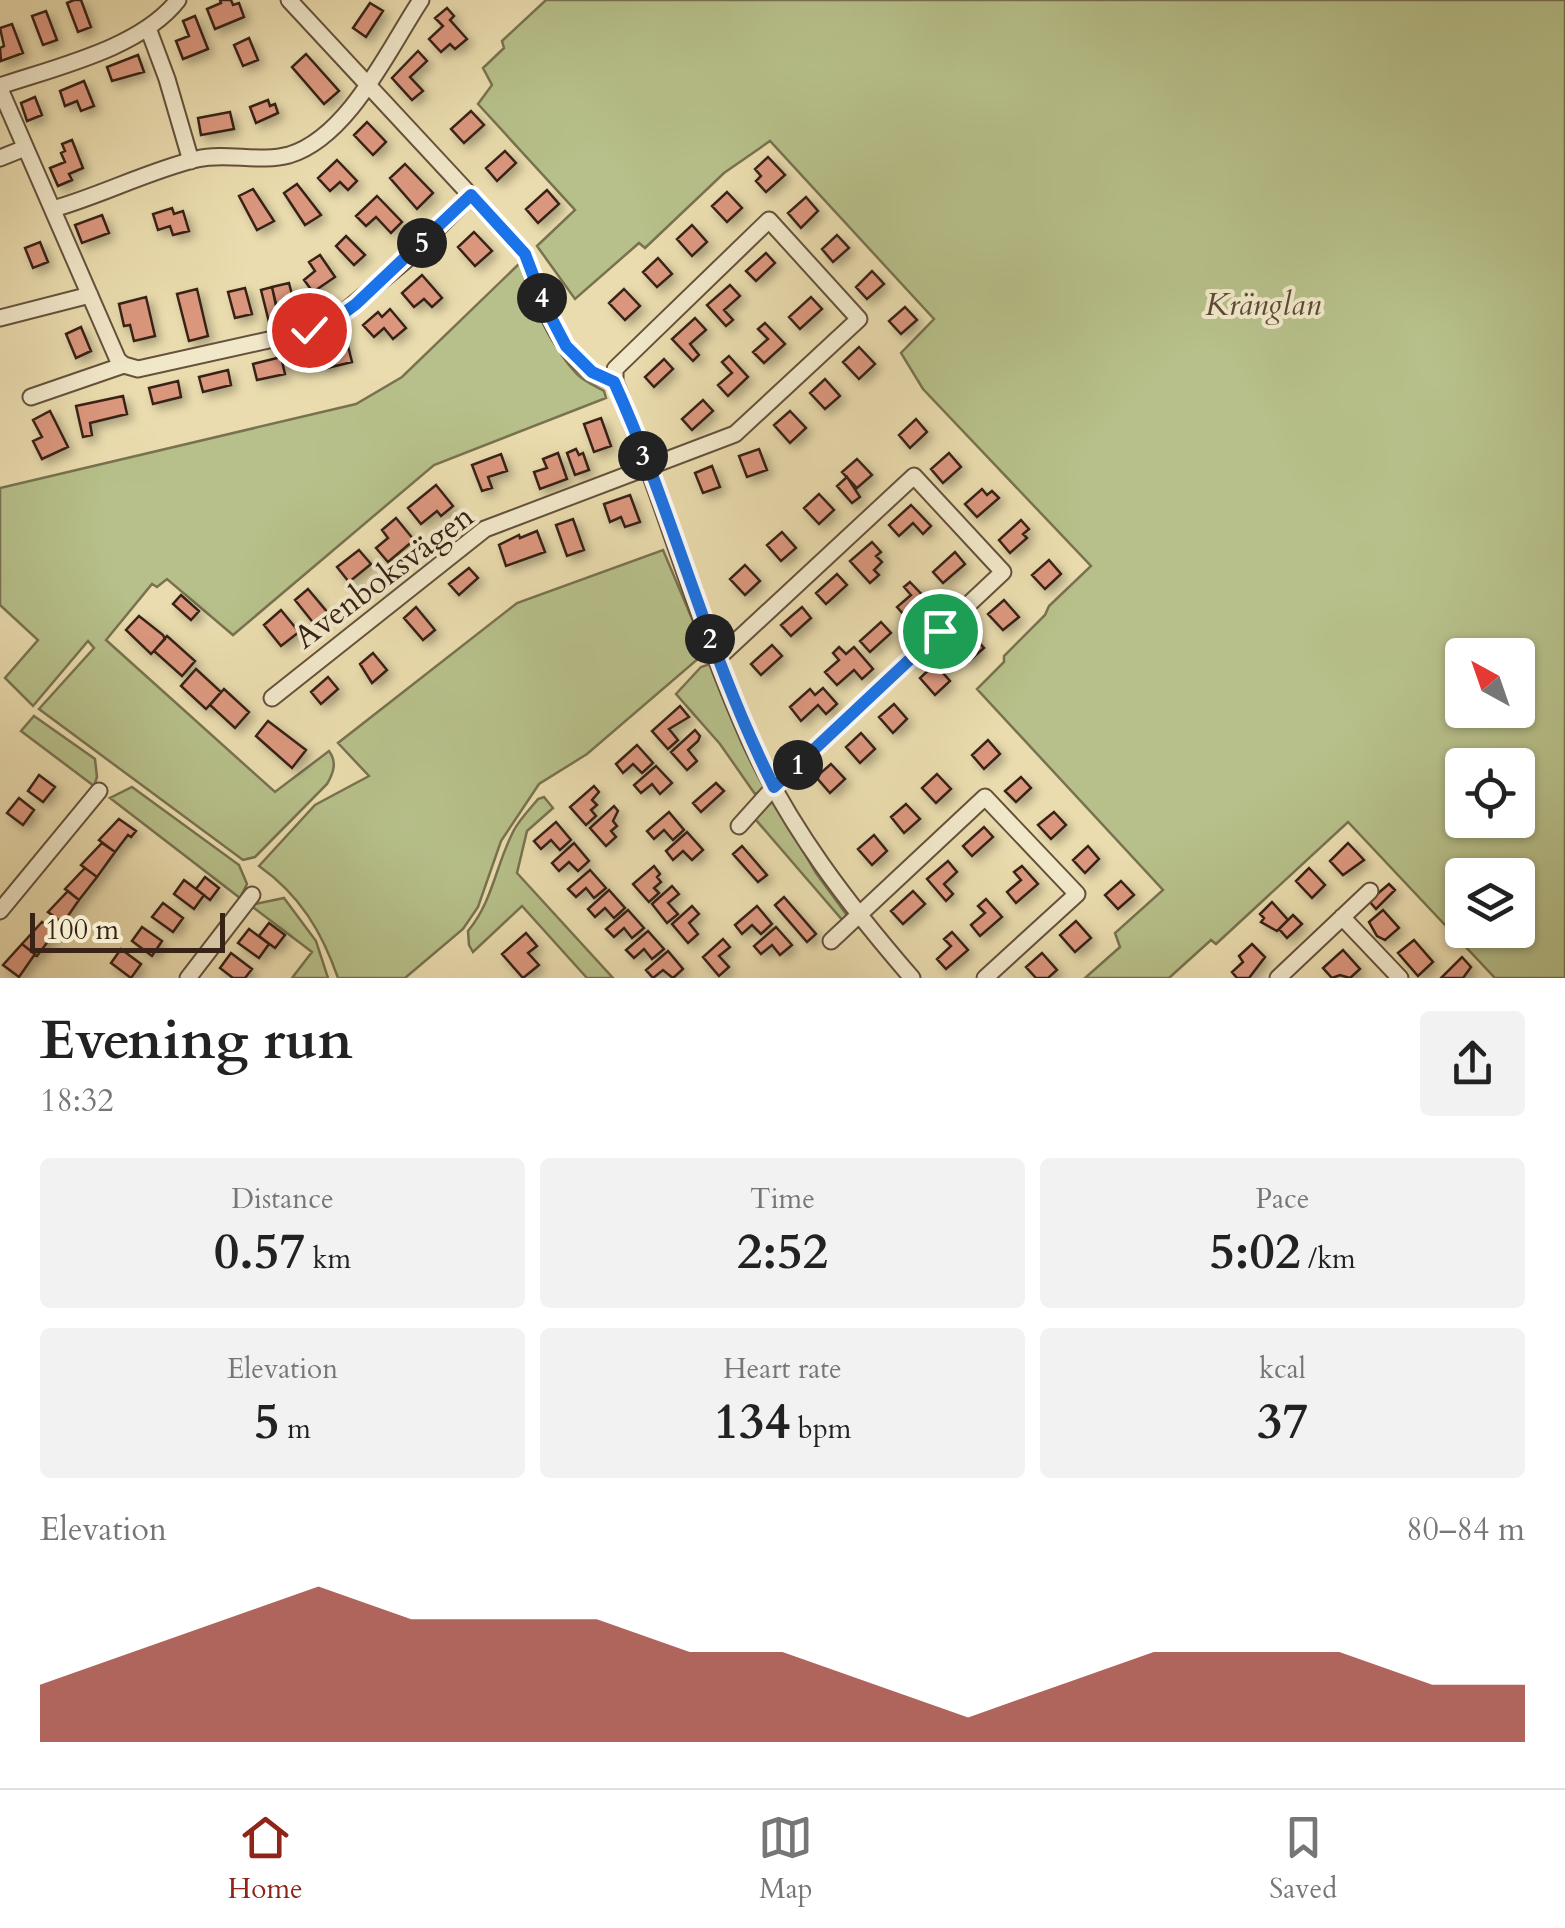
<!DOCTYPE html>
<html lang="en">
<head>
<meta charset="utf-8">
<style>
	:root { --surface:#fff; --page:#f2f2f2; --text:#222; --muted:#767676; --line:#e0e0e0; --accent:#8f2418 }
	body { margin:0; font-family:Cardo,serif; background:var(--page); color:var(--text); height:100vh; display:flex; flex-direction:column; font-size:38px; white-space:nowrap }
	* { box-sizing:border-box; margin:0 }
	p { font-size:32px; color:var(--muted) }
	.icon { flex:none; width:55px; height:55px; fill:none; stroke:currentColor; stroke-width:2; stroke-linecap:round; stroke-linejoin:round }
	.map { position:relative; height:978px; overflow:hidden }
	.side { display:flex; flex-direction:column; background:var(--surface); flex:1 }
	.side>* { flex:none }
	.needle { width:65px; rotate:320deg }
	.controls { position:absolute; left:1445px; top:638px; display:grid; gap:20px }
	.controls a { display:grid; place-items:center; width:90px; height:90px; border-radius:10px; background:var(--surface); box-shadow:0 2px 8px #0004; font-size:50px }
	.scale { position:absolute; left:30px; bottom:25px; width:195px; box-sizing:border-box; padding-left:10px; border:5px solid #392316; border-top:0; font-size:28px; line-height:35px; white-space:nowrap; color:#392316; -webkit-text-stroke:8px #f1e8ca; paint-order:stroke }
	.pin { position:absolute; display:grid; place-items:center; width:85px; height:85px; color:#fff; margin:-42px; border:5px solid #fff; border-radius:50%; box-shadow:0 2px 10px #0007 }
	.km { position:absolute; width:50px; height:50px; margin:-25px; border-radius:50%; background:#222; color:#fff; font-size:28px; line-height:50px; text-align:center }
	.round { display:grid; place-items:center; flex:none; width:105px; height:105px; border-radius:10px; background:var(--page) }
	.head { display:flex; align-items:center; justify-content:space-between; height:170px; padding:0 40px }
	h1 { font-size:55px; font-weight:700; line-height:75px }
	.metrics { display:grid; grid-template-columns:repeat(3,1fr); gap:15px; height:170px; padding:10px 40px }
	.metrics div { display:grid; align-content:center; border-radius:10px; background:var(--page); text-align:center }
	.metrics b { font-size:50px; font-weight:700 }
	.metrics small { font-size:28px; font-weight:400 }
	.metrics p { font-size:28px }
	.chart { height:280px; padding:20px 40px }
	.chart p { display:flex; justify-content:space-between }
	.chart svg { width:100%; height:180px; margin-top:10px; fill:var(--accent); opacity:.7 }
	.tabs { display:flex; justify-content:space-around; align-items:center; height:140px; border-top:2px solid var(--line); background:var(--surface); font-size:28px; color:var(--muted) }
	.tabs a { display:grid; justify-items:center; gap:5px }
	.tabs .selected { color:var(--accent) }
	.map>svg:first-child { display:block }
</style>
</head>
<body>
<div class="map">
<svg width="1565" height="978" viewBox="0 0 1565 978">
	<defs>
		<filter id="shadow"><feDropShadow dx="5" dy="5" stdDeviation="5" flood-color="#0004"/></filter>
	</defs>
	<rect width="100%" height="100%" fill="#eadcae"/>
	<filter id="stains"><feTurbulence type="fractalNoise" baseFrequency=".002" numOctaves="4"/><feColorMatrix values="0 0 0 0 .2 0 0 0 0 .09 0 0 0 0 .02 0 0 0 .5 -.17"/></filter>
	<radialGradient id="worn" r=".72"><stop offset=".6" stop-color="#630" stop-opacity="0"/><stop offset="1" stop-color="#630" stop-opacity=".3"/></radialGradient>
	<path fill="#b7c08a" stroke="#787250" stroke-width="2.5" fill-rule="evenodd" d="M546,0h1019v978h-70l-147,-156 -132,122 -5,-4 -42,38h-84l35,-31 -5,-14 48,-43 -186,-201 27,-27v-6l41,-41 4,-9 42,-40 -168,-177 -22,-36 33,-34 -164,-178 -46,32 -79,75 -6,-5 -64,56 -38,-53 38,-36 -97,-106 14,-19 -9,-17 21,-20 -2,-7zM1462,655h56v55h-56zM1462,765h56v55h-56zM1462,875h56v55h-56z
		M521,262c13,36 28,84 56,112 7,7 18,12 27,17l2,7 -172,67 -201,170 -66,-56 -10,8 -5,-3 -46,56 169,152 54,-41c8,11 5,21 -2,33l-72,73 -12,3 -204,-151 55,-61 -6,-7 -55,65 -28,-28 33,-38 -38,-35v-117l356,-84 46,-27z
		M663,550l43,102 -119,102 -48,30 -38,57 -23,66 -15,22 -58,49h-67c-16,-46 -38,-83 -79,-112l56,-61 54,-29 -31,-33 179,-140z
		M713,663l53,125 -11,6 -35,-50 -44,-50 25,-27z
		M34,716l61,43 2,18 -3,9 -73,-55z
		M132,787l107,78 8,19 -7,14 -130,-100z
		M544,797l9,11 -26,23 -10,42 96,105h-26l-65,-72 -49,46 -4,-7 -1,-14c25,-30 28,-67 46,-101 6,-11 16,-21 24,-31z
		M774,801l42,72 33,45 -5,4 -88,-102 -2,-4z
		M284,898l32,43 12,37h-36l20,-26 -62,-47z"/>
	<path fill="#db977e" stroke="#392316" stroke-width="2.5" filter="url(#shadow)" d="M74,0h7l10,27 -13,5 -11,-29z
		M220,0h11l2,5 6,-2 5,14 -29,12 -8,-20 14,-6z
		M370,3l13,8 -17,26 -13,-9z
		M447,8l7,8 -4,4 17,19 -12,10 -5,-5 -9,8 -12,-13 14,-13 -8,-8z
		M46,11l11,29 -14,5 -11,-29z
		M195,16l13,33 -25,10 -7,-18 13,-5 -6,-15z
		M12,24l11,29 -22,8 -1,-13 4,-2 -4,-18z
		M249,38l9,22 -15,6 -9,-21z
		M418,51l9,10 -17,16 13,14 -11,9 -20,-22z
		M306,54l33,37 -15,13 -32,-37z
		M138,55l6,17 -32,9 -5,-14z
		M84,81l10,25 -13,5 -4,-10 -12,5 -5,-15z
		M35,97l7,18 -15,6 -6,-18z
		M268,100l2,6 5,-2 3,9 -22,10 -6,-16z
		M471,111l13,14 -20,18 -13,-14z
		M230,112l4,17 -33,6 -3,-17z
		M367,122l19,20 -13,13 -19,-20z
		M72,140l11,28 -14,6 3,6 -14,6 -8,-18 15,-6 -4,-9 4,-2 -3,-7z
		M505,151l11,12 -19,18 -11,-13z
		M768,157l17,18 -19,17 -10,-11 5,-5 -6,-7z
		M337,160l20,21 -9,9 -8,-8 -10,9 -12,-13z
		M405,164l28,29 -16,16 -27,-31z
		M297,184l24,31 -16,10 -21,-32z
		M253,189l21,32 -17,9 -18,-34z
		M547,190l12,14 -21,19 -12,-14z
		M727,192l15,16 -15,14 -15,-16z
		M377,196l25,26 -11,11 -15,-16 -10,9 -10,-10z
		M806,197l12,14 -17,17 -13,-15z
		M172,208l2,6 9,-3 6,20 -16,4 -3,-9 -12,4 -5,-16z
		M102,215l7,18 -27,10 -7,-18z
		M692,225l15,17 -15,14 -15,-17z
		M474,232l18,19 -17,15 -17,-19z
		M837,235l12,13 -16,14 -11,-13z
		M346,236l19,19 -11,10 -18,-19z
		M40,242l8,20 -15,6 -8,-20z
		M766,253l9,10 -19,18 -10,-10z
		M320,255l15,22 -22,15 -9,-12 11,-9 -6,-9z
		M658,258l14,16 -15,13 -14,-15z
		M872,271l12,13 -17,15 -11,-12z
		M422,275l20,23 -10,9 -8,-8 -10,8 -12,-14z
		M289,283l5,20 -17,5 -5,-21z
		M730,285l10,11 -16,14 9,10 -7,6 -19,-21z
		M272,287l7,33 -10,2 -8,-32z
		M245,288l7,26 -17,4 -7,-26z
		M197,289l11,47 -19,5 -12,-47z
		M624,289l16,17 -15,14 -16,-17z
		M146,297l9,39 -21,5 -4,-16 -6,1 -5,-22z
		M811,297l11,12 -22,20 -11,-12z
		M905,307l12,13 -16,14 -12,-13z
		M390,309l16,19 -13,11 -9,-11 -10,9 -11,-12 15,-13 4,5z
		M695,318l11,12 -16,14 9,11 -6,6 -21,-22z
		M765,323l20,21 -21,19 -11,-11 15,-13 -10,-10z
		M81,327l10,24 -15,7 -10,-24z
		M347,342l5,20 -29,7 -5,-20z
		M859,347l16,17 -16,15 -16,-17z
		M729,356l19,21 -20,19 -10,-11 14,-12 -10,-11z
		M281,357l4,17 -28,6 -4,-16z
		M664,359l9,10 -19,18 -9,-10z
		M228,370l3,15 -28,7 -4,-15z
		M825,379l15,17 -15,13 -15,-16z
		M178,381l3,16 -28,7 -4,-16z
		M123,396l4,18 -37,9 2,12 -9,2 -7,-31z
		M703,400l10,11 -21,19 -10,-11z
		M50,411l18,36 -26,12 -9,-18 9,-4 -9,-17z
		M790,411l16,17 -16,15 -16,-18z
		M601,418l10,28 -17,6 -10,-28z
		M916,419l11,13 -17,16 -11,-13z
		M576,449l3,6 4,-2 6,17 -14,5 -8,-22z
		M759,449l8,21 -20,7 -8,-21z
		M558,453l9,26 -27,10 -6,-17 13,-4 -4,-9z
		M949,453l12,14 -18,16 -12,-14z
		M501,454l6,17 -19,6 4,11 -10,3 -10,-26z
		M857,459l15,16 -15,13 -15,-16z
		M712,466l8,21 -17,6 -8,-20z
		M847,477l13,20 -8,6 -15,-17z
		M436,485l17,21 -12,10 -4,-5 -16,13 -13,-16z
		M982,489l5,6 5,-4 7,7 -22,19 -12,-13z
		M819,494l15,16 -15,14 -15,-16z
		M630,495l10,27 -15,5 -4,-10 -11,5 -6,-18z
		M911,505l20,21 -8,8 -10,-11 -14,13 -10,-11z
		M396,518l18,22 -26,22 -12,-14 12,-10 -6,-8z
		M573,519l11,31 -17,6 -11,-31z
		M1021,520l8,9 -6,5 4,4 -17,15 -11,-13z
		M537,531l8,21 -39,14 -7,-21 20,-10 1,3z
		M782,532l14,16 -15,13 -14,-16z
		M872,542l9,10 -5,4 6,6 -8,8 5,5 -9,8 -20,-22z
		M359,550l12,14 -22,18 -12,-15z
		M955,552l10,12 -22,19 -10,-11z
		M1049,560l12,14 -16,15 -13,-14z
		M745,565l15,16 -15,14 -15,-16z
		M469,568l9,10 -19,17 -10,-11z
		M837,574l10,11 -21,19 -10,-11z
		M910,582l17,18 -20,18 -10,-11 14,-12 -7,-8z
		M308,589l20,24 -13,12 -20,-25z
		M181,595l18,16 -8,9 -18,-16z
		M1004,600l15,17 -16,13 -15,-16z
		M416,607l19,23 -12,10 -19,-22z
		M802,607l9,11 -20,18 -10,-11z
		M281,610l18,22 -18,14 -17,-21z
		M139,616l24,19 2,4 -14,15 -25,-24z
		M881,622l10,11 -21,19 -10,-11z
		M969,632l15,16 -16,14 -15,-17z
		M167,636l28,25 -13,15 -28,-25z
		M772,645l10,11 -21,19 -10,-11z
		M839,647l7,7 8,-7 19,22 -11,10 -8,-9 -17,15 -12,-13 14,-12 -6,-7z
		M373,653l14,17 -15,13 -12,-19z
		M935,664l15,17 -15,14 -15,-17z
		M196,669l25,23 -15,17 -25,-23z
		M328,677l10,12 -17,15 -10,-12z
		M823,688l14,16 -11,10 -8,-9 -17,16 -11,-14 20,-18 5,6z
		M224,689l25,23 -14,16 -25,-23z
		M894,704l13,15 -14,14 -14,-16z
		M680,706l9,11 -20,12 9,11 -10,9 -16,-18z
		M268,721l38,29 -14,18 -36,-32z
		M695,730l5,6 -2,5 -10,9 9,11 -10,9 -16,-18z
		M861,733l14,16 -15,14 -14,-16z
		M988,740l12,14 -16,15 -12,-14z
		M637,745l16,18 -11,10 -9,-9 -10,9 -7,-9z
		M831,764l14,15 -15,14 -14,-16z
		M656,766l16,17 -12,11 -8,-10 -11,9 -7,-8z
		M937,774l14,15 -15,14 -14,-15z
		M39,775l16,12 -12,15 -15,-11z
		M1021,777l10,11 -15,14 -11,-11z
		M716,783l8,8 -23,21 -8,-9z
		M594,786l5,6 -7,8 5,5 -6,5 5,6 -10,9 -16,-18z
		M19,798l15,12 -11,15 -16,-12z
		M906,804l14,15 -16,14 -13,-16z
		M614,806l4,5 -5,10 4,5 -6,5 5,6 -10,9 -16,-18z
		M669,812l15,18 -11,10 -9,-10 -10,9 -7,-8z
		M1054,812l12,13 -15,14 -13,-14z
		M119,819l17,12 -5,6 -3,-2 -13,17 -16,-12z
		M556,822l15,18 -11,10 -9,-10 -10,9 -7,-8z
		M984,827l9,10 -21,19 -9,-10z
		M687,832l16,18 -11,10 -9,-9 -10,9 -7,-9z
		M874,835l13,16 -15,14 -14,-16z
		M102,843l13,9 -18,25 -16,-12z
		M574,843l15,18 -11,10 -9,-9 -10,9 -7,-8z
		M1348,843l16,17 -21,15 -13,-14z
		M742,846l25,29 -9,7 -25,-28z
		M1088,846l11,13 -14,14 -12,-13z
		M948,861l9,11 -13,12 9,10 -7,7 -19,-22z
		M654,866l6,8 -3,3 4,5 -7,6 5,5 -10,9 -16,-18z
		M1022,866l16,18 -22,19 -9,-11 14,-12 -7,-8z
		M85,868l12,9 -18,23 -14,-11z
		M1309,868l16,17 -13,13 -16,-17z
		M590,870l16,18 -12,10 -8,-10 -10,9 -8,-8z
		M205,877l14,11 -9,12 -14,-11z
		M184,880l20,15 -10,14 -20,-15z
		M1121,881l13,14 -16,14 -13,-14z
		M1389,884l6,6 -19,19 -7,-8z
		M672,886l7,8 -11,9 10,11 -11,9 -15,-19z
		M609,890l16,18 -11,10 -9,-10 -10,9 -7,-8z
		M68,891l11,9 -16,23 -15,-11z
		M913,891l12,13 -22,20 -12,-13z
		M784,897l32,37 -9,8 -32,-37z
		M986,899l16,18 -22,19 -9,-11 14,-12 -7,-7z
		M1272,902l16,18 -11,11 -16,-9 3,-4 -4,-4z
		M163,903l20,15 -10,14 -21,-15z
		M692,906l7,8 -10,9 9,11 -10,9 -16,-19z
		M757,906l15,18 -11,10 -9,-9 -10,9 -7,-9z
		M628,910l16,18 -12,10 -8,-10 -10,9 -8,-8z
		M1383,910l16,18 -14,12 -8,-4 -8,-14z
		M1293,915l9,9 -15,14 -8,-9z
		M1076,921l15,17 -16,14 -15,-17z
		M42,922l13,10 -18,24 -15,-12z
		M269,923l16,12 -10,13 -16,-12z
		M142,927l20,14 -10,15 -20,-15z
		M776,927l16,18 -12,10 -8,-10 -11,9 -7,-8z
		M249,929l20,15 -10,14 -21,-15z
		M648,931l16,18 -12,10 -8,-10 -10,9 -8,-8z
		M952,932l16,18 -22,19 -9,-10 14,-13 -7,-7z
		M526,933l11,13 -9,7 11,12 -16,13 -21,-24z
		M723,939l7,8 -11,9 10,11 -10,9 -16,-19z
		M1414,940l19,22 -15,14 -20,-23z
		M22,944l13,10 -16,23 -16,-12z
		M1252,944l13,13 -16,21h-12l-5,-6 11,-10 -4,-6z
		M121,949l20,15 -10,14 -20,-15z
		M1343,950l17,19 -10,9 -10,-3 -8,3 -9,-10z
		M668,951l15,18 -10,9 -10,-8 -10,8 -7,-8z
		M231,953l21,16 -7,9h-12l-13,-10z
		M1042,953l15,17 -9,8h-12l-10,-11z
		M1462,957l9,10 -8,11h-22z"/>
	<g fill="none" stroke-linecap="round" stroke-linejoin="round">
		<g stroke="#65513c" stroke-width="19">
			<path id="minor" d="M289,0l236,254c17,46 35,114 90,128
				M148,28l19,51 24,82
				M0,86c56,-19 141,-38 178,-86
				M0,89l118,271 6,5 14,4 171,-38 28,-13 68,-57 66,-66
				M0,158l25,-10
				M53,209c49,-14 95,-38 144,-50 29,-7 63,4 92,-4 60,-18 100,-107 132,-155
				M0,318l90,-23
				M31,397l93,-32
				M717,659l197,-183 89,96 -229,215 -35,39
				M272,698l213,-169 250,-95 124,-115 -90,-99 -154,149v13c49,117 82,241 134,357 41,90 99,165 163,239
				M0,911l99,-120
				M1342,917l58,61
				M831,941l154,-144 92,97 -92,84
				M188,978l64,-83
				M1278,978l92,-87"/>
		</g>
		<use href="#minor" stroke="#f1e8ca" stroke-width="15"/>
	</g>
	<g fill="none" stroke-linecap="round" stroke-linejoin="round">
		<g stroke="#fff" stroke-width="20">
			<path id="route" d="M309,330l28,-12 19,-14 115,-109 54,59 19,50 22,42 26,26 22,10c60,132 94,275 160,405l166,-156"/>
		</g>
		<use href="#route" stroke="#1a73e8" stroke-width="12"/>
	</g>
	<g text-anchor="middle" dominant-baseline="central" stroke-width="8" stroke-linejoin="round" paint-order="stroke">
		<g font-size="32" font-style="italic" fill="#584a33" stroke="#f1e8ca">
			<text x="1263" y="305">Kränglan</text>
		</g>
		<g font-size="32" fill="#392316" stroke="#f1e8ca">
			<text transform="translate(384 577) rotate(-37)">Avenboksvägen</text>
		</g>
	</g>
	<rect width="100%" height="100%" filter="url(#stains)"/>
	<rect width="100%" height="100%" fill="url(#worn)"/>
</svg>
<div class="controls">
<a><svg class="needle" viewBox="-14 -14 28 28"><path d="M0-13l5 13h-10z" fill="#e53935"/><path d="M0 13l5-13h-10z" fill="#767676"/></svg></a>
<a><svg class="icon" aria-label="locate" viewBox="0 0 24 24"><circle cx="12" cy="12" r="6"/><path d="M12 2v4M12 18v4M2 12h4M18 12h4"/></svg></a>
<a><svg class="icon" aria-label="layers" viewBox="0 0 24 24"><path d="M12 4l9 5-9 5-9-5zM3 14l9 5 9-5"/></svg></a>
</div>
<div class="scale">100 m</div>
<div class="pin" style="left:940px;top:631px;background:#1e9e55"><svg class="icon" aria-label="arrive" viewBox="0 0 24 24"><path d="M6 21V4h12l-3 4 3 4H6"/></svg></div>
<div class="pin" style="left:309px;top:330px;background:#d93025"><svg class="icon" aria-label="check" viewBox="0 0 24 24"><path d="M5 12l5 5 9-10"/></svg></div>
<b class="km" style="left:798px;top:765px">1</b>
<b class="km" style="left:710px;top:639px">2</b>
<b class="km" style="left:643px;top:456px">3</b>
<b class="km" style="left:542px;top:298px">4</b>
<b class="km" style="left:422px;top:243px">5</b>
</div>
<section class="side">
<div class="head"><div><h1>Evening run</h1><p>18:32</p></div><a class="round"><svg class="icon" aria-label="share" viewBox="0 0 24 24"><path d="M12 15V3M7 8l5-5 5 5M5 13v7h14v-7"/></svg></a></div>
<div class="metrics">
<div><p>Distance</p><b>0.57<small> km</small></b></div>
<div><p>Time</p><b>2:52</b></div>
<div><p>Pace</p><b>5:02<small> /km</small></b></div>
</div>
<div class="metrics">
<div><p>Elevation</p><b>5<small> m</small></b></div>
<div><p>Heart rate</p><b>134<small> bpm</small></b></div>
<div><p>kcal</p><b>37</b></div>
</div>
<div class="chart"><p><span>Elevation</span>80–84 m</p>
<svg viewBox="0 0 160 44" preserveAspectRatio="none"><path d="M0 44V30L10 22L20 14L30 6L40 14L50 14L60 14L70 22L80 22L90 30L100 38L110 30L120 22L130 22L140 22L150 30L160 30V44z"/></svg>
</div>
</section>
<nav class="tabs">
<a class="selected"><svg class="icon" aria-label="home" viewBox="0 0 24 24"><path d="M3 11l9-7 9 7M6 9v11h12V9"/></svg>Home</a>
<a><svg class="icon" aria-label="map" viewBox="0 0 24 24"><path d="M3 6l6-2 6 2 6-2v14l-6 2-6-2-6 2zM9 4v14M15 6v14"/></svg>Map</a>
<a><svg class="icon" aria-label="saved" viewBox="0 0 24 24"><path d="M7 4h10v16l-5-4-5 4z"/></svg>Saved</a>
</nav>
</body>
</html>
